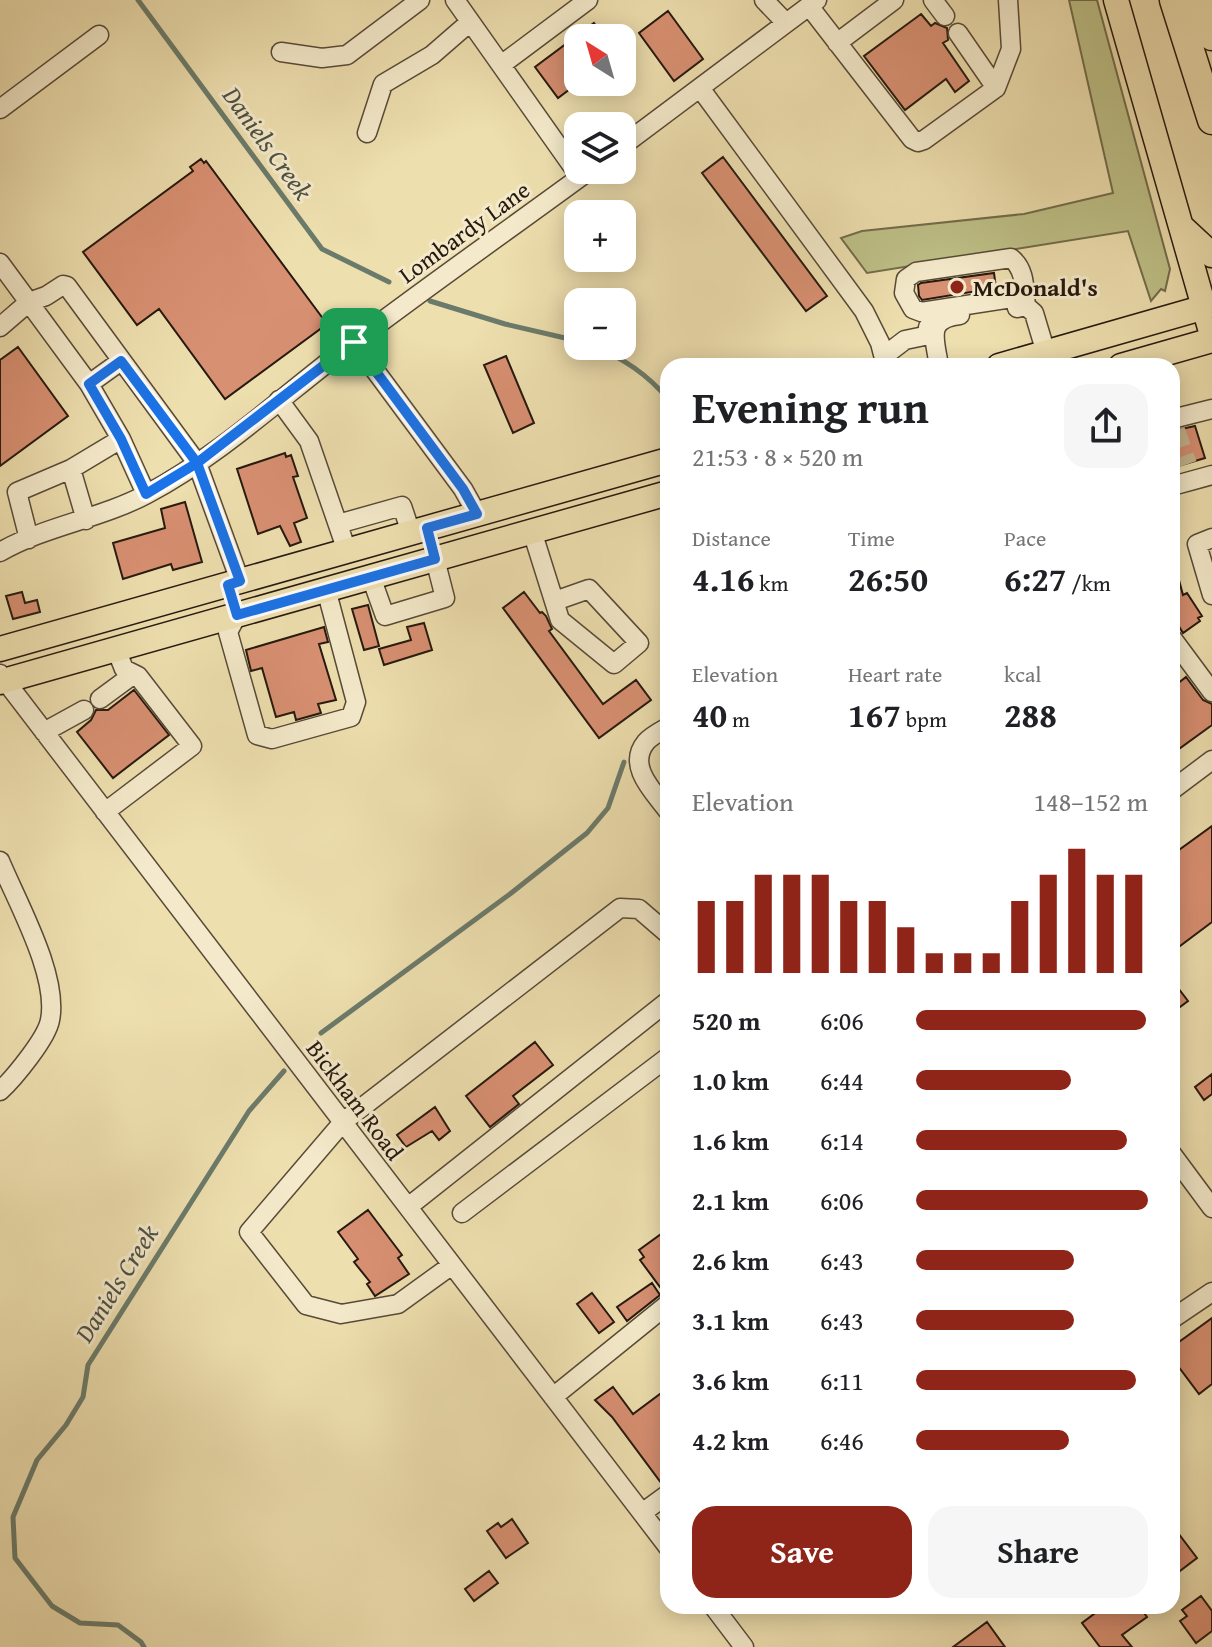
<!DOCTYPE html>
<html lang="en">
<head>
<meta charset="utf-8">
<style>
	:root { --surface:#fff; --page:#f6f6f6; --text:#202124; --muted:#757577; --accent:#8f2418 }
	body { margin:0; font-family:"Gentium Book Plus",serif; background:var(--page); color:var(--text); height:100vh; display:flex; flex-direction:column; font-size:30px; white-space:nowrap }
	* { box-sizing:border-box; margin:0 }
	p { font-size:26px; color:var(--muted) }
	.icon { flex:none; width:44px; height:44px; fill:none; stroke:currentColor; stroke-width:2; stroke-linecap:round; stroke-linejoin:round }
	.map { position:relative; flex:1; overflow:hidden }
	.drawer { position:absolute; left:660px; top:358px; width:520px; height:1256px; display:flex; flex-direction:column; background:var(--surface); border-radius:24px; box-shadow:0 4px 20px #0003 }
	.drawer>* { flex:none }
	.needle { width:52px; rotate:323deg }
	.buttons { position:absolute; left:564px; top:24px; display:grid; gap:16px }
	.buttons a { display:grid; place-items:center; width:72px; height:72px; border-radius:16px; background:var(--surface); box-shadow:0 4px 20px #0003; font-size:40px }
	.pin { position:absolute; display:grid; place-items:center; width:68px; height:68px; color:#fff; margin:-34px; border-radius:16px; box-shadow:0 4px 12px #0006 }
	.round { display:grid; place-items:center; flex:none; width:84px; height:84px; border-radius:24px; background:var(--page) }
	.overview { display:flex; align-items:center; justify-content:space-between; height:136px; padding:0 32px }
	h1 { font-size:44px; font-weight:600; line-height:60px }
	.figures { display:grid; grid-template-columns:repeat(3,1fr); gap:12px; height:136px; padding:8px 32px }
	.figures div { display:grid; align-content:center }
	.figures b { font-size:34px; font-weight:600 }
	.figures small { font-size:22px; font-weight:400 }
	.figures p { font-size:22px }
	.chart { height:224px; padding:16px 32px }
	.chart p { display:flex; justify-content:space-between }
	.chart svg { width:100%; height:144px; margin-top:8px; stroke:var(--accent); stroke-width:6 }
	.action { display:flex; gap:16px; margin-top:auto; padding:16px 32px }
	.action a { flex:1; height:92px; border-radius:24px; background:var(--accent); color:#fff; font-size:32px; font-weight:600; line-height:92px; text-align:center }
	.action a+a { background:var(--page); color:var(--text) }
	ul { padding:0 32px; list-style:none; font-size:26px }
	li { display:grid; grid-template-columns:128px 96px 1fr; align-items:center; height:60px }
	li i { height:20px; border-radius:10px; background:var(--accent) }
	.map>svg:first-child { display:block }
</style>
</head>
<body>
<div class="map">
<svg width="1212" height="1647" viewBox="0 0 1212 1647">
	<rect width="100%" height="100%" fill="#eedfaf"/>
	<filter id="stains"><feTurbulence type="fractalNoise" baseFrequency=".0025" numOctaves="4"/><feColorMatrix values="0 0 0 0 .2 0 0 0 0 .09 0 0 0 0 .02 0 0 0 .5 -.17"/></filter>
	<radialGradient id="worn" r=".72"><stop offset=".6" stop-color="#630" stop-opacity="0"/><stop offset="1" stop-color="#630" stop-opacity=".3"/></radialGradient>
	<path fill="#bec087" stroke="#726c4b" stroke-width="2" d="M1069,0h28l73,269 -5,22 -4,-2 -10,12 -23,-70 -261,42 -26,-35 21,-7 162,-17 89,-21z"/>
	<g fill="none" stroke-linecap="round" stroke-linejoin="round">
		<path stroke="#6b7b6b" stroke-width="5" d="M138,0l184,249 67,33
			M430,301l75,23 73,17
			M594,346c30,13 53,28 74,53
			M321,1033l189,-139 77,-61 21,-25 16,-46
			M144,1647l-3,-5 -23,-17 -38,-2 -28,-17 -37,-48 -2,-41 24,-57 29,-35 17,-28 5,-32 161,-254 35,-40"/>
	</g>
	<path fill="#d89072" stroke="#26190f" stroke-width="2" d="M668,11l35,48 -29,22 -35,-48z
		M921,14l10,12 4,-3 12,5 1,12 -5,3 26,38 -14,11 -9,-13 -41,31 -41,-54z
		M594,23l11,15h-27v45l-20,15 -23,-31z
		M723,157l104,139 -21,15 -104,-138z
		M201,159l3,4 2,-2 121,163 -102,75 -66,-90 -22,16 -54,-73 110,-81 -3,-4z
		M994,273l2,15 -74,12 -3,-4 -1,-11 3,-2z
		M18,347l50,69 -68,50v-106z
		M506,356l28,67 -21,10 -29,-68z
		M1195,426l10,32 -33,10v-37z
		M285,453l1,4 5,-2 7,21 -5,1 14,41 -13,5 7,19 -11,4 -10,-20 -22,8 -21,-65z
		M185,502l17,60 -29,8 -2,-6 -48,15 -10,-36 52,-15 -4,-19z
		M1172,569h4l7,26 4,-2 15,23 -4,2 2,3 -17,12 -11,-18z
		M22,592l3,11 12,-3 3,12 -27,7 -7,-23z
		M524,592l16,21 2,-1 4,4 6,13 -3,2 54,73 33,-24 15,20 -52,38 -96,-130z
		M368,605l11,41 -15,4 -12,-41z
		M424,623l8,27 -48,15 -5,-16 32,-9 -4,-13z
		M324,627l4,15 -9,2 17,56 -18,4 3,9 -25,7 -2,-8 -18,5 -14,-49 -11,3 -5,-21z
		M1186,677l17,23 9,4v21l-40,29v-66z
		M134,690l35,45 -56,43 -36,-46 14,-12 5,-10h12z
		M1212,826v96l-40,30v-97z
		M1172,980l16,21 -16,12z
		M535,1042l18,23 -40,31 6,8 -29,23 -24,-31z
		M1212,1074v20l-8,6 -9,-13z
		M435,1107l15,24 -11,9 -7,-9 -26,16 -9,-12z
		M368,1210l34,45 -4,3 11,16 -34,22 -8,-12 3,-2 -16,-20 4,-3 -20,-27z
		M668,1229v52l-8,6 -20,-27 4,-3 -5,-7z
		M652,1283l8,12 -33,26 -10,-14z
		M592,1293l22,29 -15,11 -22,-29z
		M1212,1318v66l-13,10 -27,-36v-11z
		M613,1387l20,27 35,-26v94l-6,2 -50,-67 -17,-17z
		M512,1519l16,24 -22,15 -19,-27 11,-8 3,4z
		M1172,1525l25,33 -25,19z
		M489,1571l9,12 -24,18 -9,-12z
		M1201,1596l11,15v20l-16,12 -16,-22 7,-5 -5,-6z
		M1113,1606h26l8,11 -25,18 10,12h-32l-18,-24 20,-15 3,4z
		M987,1622l18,25h-52z"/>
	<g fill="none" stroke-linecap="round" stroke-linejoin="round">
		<path stroke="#c6b78f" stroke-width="18" stroke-dasharray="18 9" stroke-linecap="butt" d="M1176,430l12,34"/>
		<g stroke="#584a37" stroke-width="21">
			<path id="minor" d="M455,0l125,177
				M764,0l22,23
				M933,0l12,16
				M809,6l103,133 6,3 6,-2 72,-52
				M958,33l38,55 15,-39 -3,-49
				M837,43l57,-43
				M281,52l41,6 25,-3 73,-55
				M501,65l87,-65
				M700,88l164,223 16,32 6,23
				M0,109l99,-74
				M367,133l16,-49 49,-29 38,-33
				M622,146l195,-146
				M0,263l89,121 32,55 25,55
				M1025,296l-104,16 -8,-3 -9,-16 2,-14 10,-7 95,-14c15,12 13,31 15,48
				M1017,308l9,-2 8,7 12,40
				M0,327l29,-25 17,-6 17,-11 4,1 130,177 43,118
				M354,342l109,147 14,25
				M884,356l21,-16 29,-6 -6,-7
				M939,366c-4,-27 -14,-47 21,-51
				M89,384l32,-23
				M279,400l30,41 38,110
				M1172,419l40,-10
				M71,469l15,51
				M1172,486l40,-11
				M338,524l64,-18 9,27
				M532,531l28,89 54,44 25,-21 -50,-54 -34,12
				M1212,538l-15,6 15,51
				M29,539l-12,-47 54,-23 50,-30
				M0,552c45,-26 100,-33 147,-58 75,-40 139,-101 206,-151 78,-59 158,-115 237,-173
				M371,577l14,39 60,-18 -10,-39
				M237,615l-9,17 29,103 15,4 79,-22 5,-15 -30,-113
				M1172,638l40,54
				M0,674l668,873
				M100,699l34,-25
				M668,727c-7,4 -17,9 -22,15 -20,24 8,50 22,69
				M44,732l40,-22
				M1172,790l40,-30
				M105,812l87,-66 -54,-70 -14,-7 -8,-20
				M0,861c17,41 59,115 50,159 -3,18 -36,58 -50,71
				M1172,1154l40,54
				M408,1207l260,-206
				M462,1213l206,-156
				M452,1265l-54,39 -57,10 -35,-9 -57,-73 94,-110 277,-214 19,1 29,25
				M1172,1319l40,-27
				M553,1397l115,-93
				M642,1513l26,-19
				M713,1606l31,41"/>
		</g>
		<g stroke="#26190f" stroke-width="27">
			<path id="major" d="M1116,0l96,335
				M1183,228l29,27
				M999,366l213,-61
				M1121,366l91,-26
				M0,649l668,-189
				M0,682l668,-189"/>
		</g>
		<g stroke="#26190f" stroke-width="31">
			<path id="highway" d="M1174,0l38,120
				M1202,0l10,36"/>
		</g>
		<use href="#minor" stroke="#f4eacb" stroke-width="18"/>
		<use href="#major" stroke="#eedfaf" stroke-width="24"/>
		<use href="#highway" stroke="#eedfaf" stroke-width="28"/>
	</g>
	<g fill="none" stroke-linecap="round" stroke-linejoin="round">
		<g stroke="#fff" stroke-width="16">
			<path id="route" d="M354,342l-157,121 -51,31 -25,-55 -32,-55 32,-23 76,102 43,118 -12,4 9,30 198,-56 -8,-31 50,-14 -14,-25 -109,-147"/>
		</g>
		<use href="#route" stroke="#1a73e8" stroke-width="10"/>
	</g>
	<circle fill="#8f2418" stroke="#f4eacb" stroke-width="3" cx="957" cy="287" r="8"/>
	<g text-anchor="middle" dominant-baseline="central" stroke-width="6" stroke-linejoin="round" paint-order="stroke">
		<g font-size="24" fill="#26190f" stroke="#f4eacb">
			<text transform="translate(464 232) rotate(-36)">Lombardy Lane</text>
			<text transform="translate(355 1100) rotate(53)">Bickham Road</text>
		</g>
		<g font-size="24" font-weight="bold" fill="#26190f" stroke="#f4eacb" text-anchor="start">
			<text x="973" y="287">McDonald's</text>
		</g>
		<g font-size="26" font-style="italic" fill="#4e5245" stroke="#f4eacb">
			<text transform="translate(268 143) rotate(54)">Daniels Creek</text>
			<text transform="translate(116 1283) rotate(-58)">Daniels Creek</text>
		</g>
	</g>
	<rect width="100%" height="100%" filter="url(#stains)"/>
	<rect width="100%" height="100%" fill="url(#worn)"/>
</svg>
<div class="buttons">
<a><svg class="needle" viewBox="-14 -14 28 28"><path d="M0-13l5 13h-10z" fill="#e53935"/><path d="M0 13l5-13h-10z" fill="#757577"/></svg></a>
<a><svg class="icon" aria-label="layers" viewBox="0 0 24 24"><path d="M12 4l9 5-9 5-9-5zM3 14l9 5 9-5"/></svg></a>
<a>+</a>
<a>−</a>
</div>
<div class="pin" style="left:354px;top:342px;background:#1e9e55"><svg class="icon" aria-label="arrive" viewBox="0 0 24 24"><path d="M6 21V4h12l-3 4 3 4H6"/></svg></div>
<section class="drawer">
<div class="overview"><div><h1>Evening run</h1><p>21:53 · 8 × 520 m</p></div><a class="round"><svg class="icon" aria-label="share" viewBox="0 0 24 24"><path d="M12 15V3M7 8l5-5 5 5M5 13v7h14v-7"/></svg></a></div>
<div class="figures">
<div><p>Distance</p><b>4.16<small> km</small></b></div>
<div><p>Time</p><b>26:50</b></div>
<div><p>Pace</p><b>6:27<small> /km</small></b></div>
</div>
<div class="figures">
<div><p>Elevation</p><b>40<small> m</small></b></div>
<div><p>Heart rate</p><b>167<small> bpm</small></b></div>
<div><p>kcal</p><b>288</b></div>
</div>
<div class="chart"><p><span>Elevation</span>148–152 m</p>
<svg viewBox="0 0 160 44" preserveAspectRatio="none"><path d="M5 44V22M15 44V22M25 44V14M35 44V14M45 44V14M55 44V22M65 44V22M75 44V30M85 44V38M95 44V38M105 44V38M115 44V22M125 44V14M135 44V6M145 44V14M155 44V14"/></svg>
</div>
<ul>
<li><b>520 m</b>6:06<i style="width:99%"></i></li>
<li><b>1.0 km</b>6:44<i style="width:67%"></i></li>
<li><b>1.6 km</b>6:14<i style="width:91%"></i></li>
<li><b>2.1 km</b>6:06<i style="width:100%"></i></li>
<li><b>2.6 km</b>6:43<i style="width:68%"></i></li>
<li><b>3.1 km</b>6:43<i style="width:68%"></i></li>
<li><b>3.6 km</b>6:11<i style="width:95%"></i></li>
<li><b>4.2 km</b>6:46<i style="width:66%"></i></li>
</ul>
<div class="action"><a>Save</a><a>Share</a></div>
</section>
</div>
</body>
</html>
